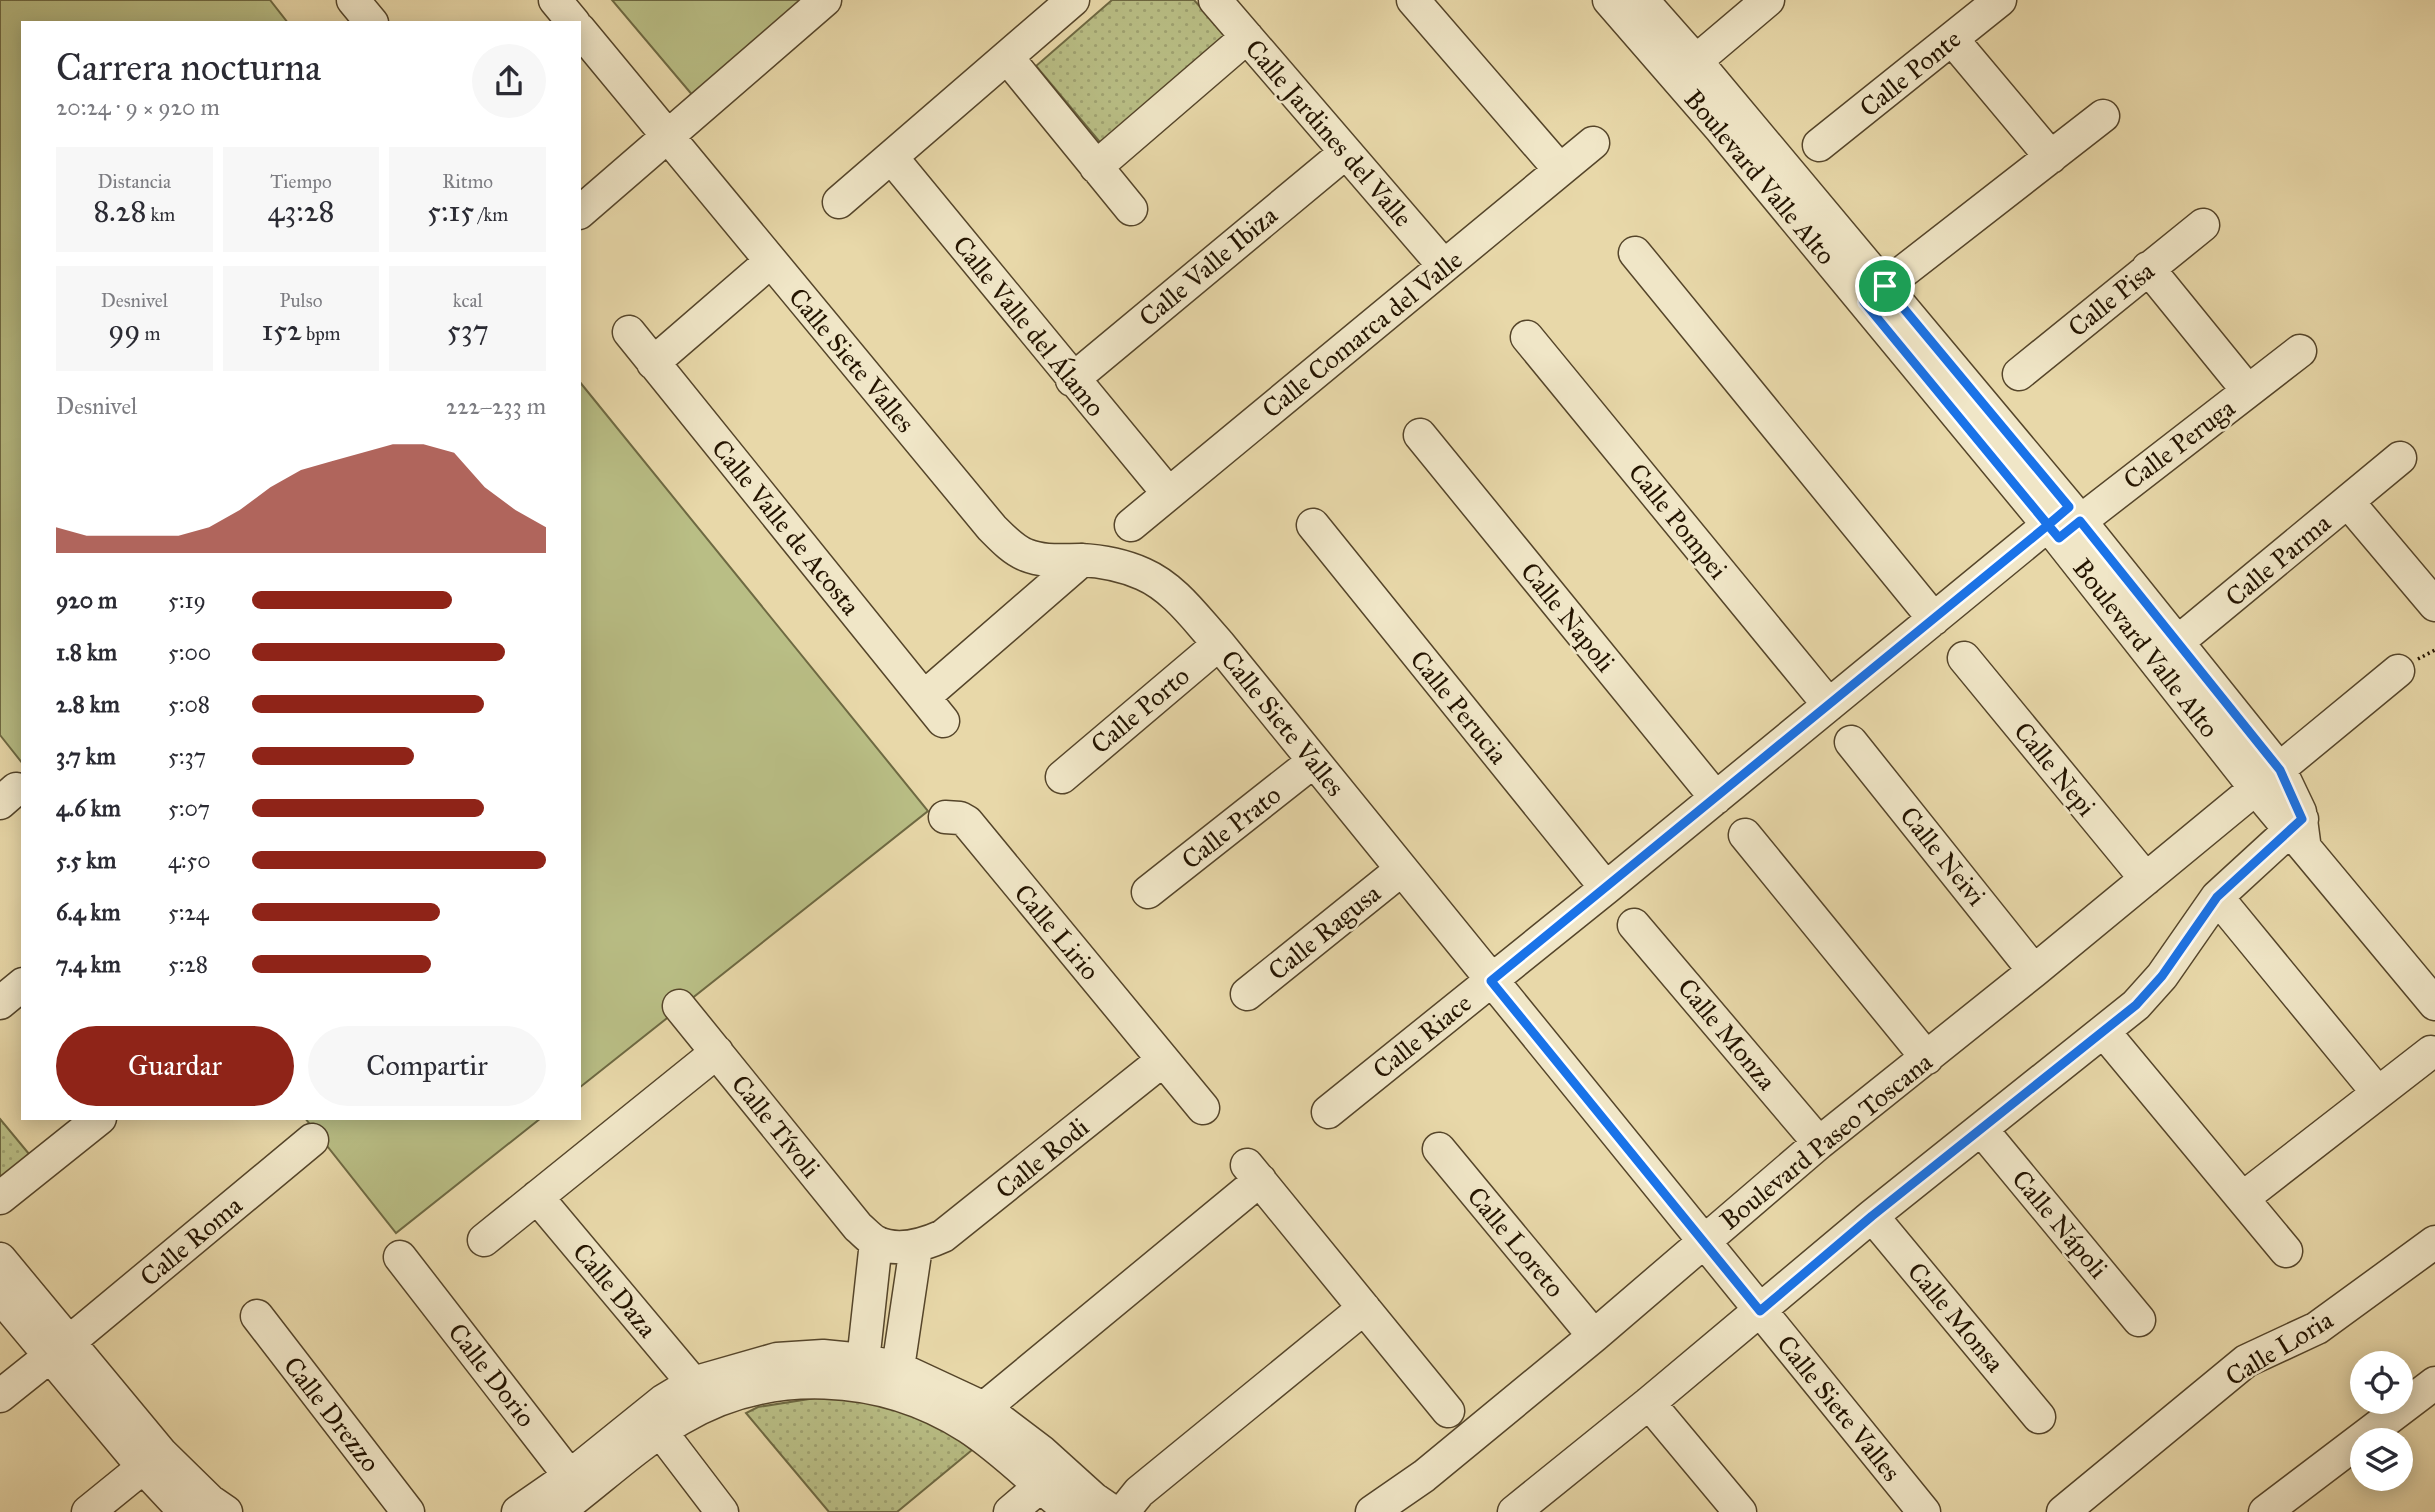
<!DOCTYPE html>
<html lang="es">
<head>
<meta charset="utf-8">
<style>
	:root { --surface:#fff; --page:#f7f7f7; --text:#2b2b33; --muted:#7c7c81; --accent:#8f2418 }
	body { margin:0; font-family:"IM FELL Great Primer",serif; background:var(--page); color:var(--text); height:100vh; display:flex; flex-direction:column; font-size:26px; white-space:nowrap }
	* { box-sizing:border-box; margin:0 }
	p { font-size:23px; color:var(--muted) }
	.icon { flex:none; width:38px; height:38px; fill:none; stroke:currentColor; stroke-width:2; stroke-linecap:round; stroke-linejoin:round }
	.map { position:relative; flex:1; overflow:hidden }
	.details { position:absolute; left:21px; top:21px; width:560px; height:1099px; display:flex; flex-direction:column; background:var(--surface); border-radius:0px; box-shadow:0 4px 18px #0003 }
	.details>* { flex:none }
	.tools { position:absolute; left:2350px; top:1351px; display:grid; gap:14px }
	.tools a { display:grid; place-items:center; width:63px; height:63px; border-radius:50%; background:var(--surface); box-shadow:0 4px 18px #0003; font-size:35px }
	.pin { position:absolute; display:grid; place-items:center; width:60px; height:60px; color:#fff; margin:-30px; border:4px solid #fff; border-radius:50%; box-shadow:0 2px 7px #0007 }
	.round { display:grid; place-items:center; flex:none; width:74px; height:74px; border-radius:37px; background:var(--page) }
	.summary { display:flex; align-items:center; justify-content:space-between; height:119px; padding:0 35px }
	h1 { font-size:38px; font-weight:600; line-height:52px }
	.figures { display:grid; grid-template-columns:repeat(3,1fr); gap:10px; height:119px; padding:7px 35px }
	.figures div { display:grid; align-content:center; border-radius:0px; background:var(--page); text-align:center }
	.figures b { font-size:30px; font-weight:600 }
	.figures small { font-size:19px; font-weight:400 }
	.figures p { font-size:19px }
	.chart { height:196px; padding:14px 35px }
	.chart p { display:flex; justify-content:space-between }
	.chart svg { width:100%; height:126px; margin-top:7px; fill:var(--accent); opacity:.7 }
	.cta { display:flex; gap:14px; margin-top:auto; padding:14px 35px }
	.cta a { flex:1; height:80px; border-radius:42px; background:var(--accent); color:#fff; font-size:28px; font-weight:600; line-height:80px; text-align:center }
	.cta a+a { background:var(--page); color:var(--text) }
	ul { padding:0 35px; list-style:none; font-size:23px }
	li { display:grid; grid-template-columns:112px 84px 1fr; align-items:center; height:52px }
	li i { height:18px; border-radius:9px; background:var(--accent) }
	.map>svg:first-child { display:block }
</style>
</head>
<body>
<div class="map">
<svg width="2435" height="1512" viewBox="0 0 2435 1512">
	<defs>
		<pattern id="park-dots" width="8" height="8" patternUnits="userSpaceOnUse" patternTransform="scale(1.75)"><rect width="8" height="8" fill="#b9be85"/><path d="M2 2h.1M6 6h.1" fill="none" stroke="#9fa271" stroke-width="1.8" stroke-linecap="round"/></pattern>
	</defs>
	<rect width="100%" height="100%" fill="#e8d8a9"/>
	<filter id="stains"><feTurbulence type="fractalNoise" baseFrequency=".00286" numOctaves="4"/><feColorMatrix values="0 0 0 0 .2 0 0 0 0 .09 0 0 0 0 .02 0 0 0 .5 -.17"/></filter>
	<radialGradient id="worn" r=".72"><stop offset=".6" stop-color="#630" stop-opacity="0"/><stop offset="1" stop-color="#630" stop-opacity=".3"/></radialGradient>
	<path fill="#b9be85" stroke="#6e6942" stroke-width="2" d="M0,0h270l18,23h-265v741l-23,-29z
		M612,0h195l-113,97z
		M579,381l349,430 -349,277z
		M305,1118h236l-145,115z"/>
	<path fill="url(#park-dots)" stroke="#6e6942" stroke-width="2" d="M1112,0h82l36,40 -126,107 -68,-81z
		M0,1119l34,41 -34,29z
		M822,1397c54,0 109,19 150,53l-75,62h-68l-83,-99 12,-6z"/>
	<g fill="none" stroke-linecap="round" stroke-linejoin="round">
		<g stroke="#55452a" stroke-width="35">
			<path id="minor" d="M353,0l19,23
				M555,0l19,23
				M1215,0l229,266
				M1413,0l147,170
				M1609,0l112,129 327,396 208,264 179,215
				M1642,0l54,61 373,446 211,263 20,42 4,30
				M579,29l413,499c10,10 21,22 34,27 17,7 36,5 54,5 22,1 43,5 63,14 32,14 53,45 76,70l705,868
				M1952,39l99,118
				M1007,57l124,152
				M1696,61l72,-61
				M1819,145l181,-145
				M892,158l276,335
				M1096,167l151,-130
				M839,202l234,-202
				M579,213l246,-213
				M1635,253l299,366
				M2148,268l100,123
				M1868,299l235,-183
				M629,332l314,389
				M1527,337l302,368
				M653,363l118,-102
				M2019,374l184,-149
				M1072,380l273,-227
				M1420,435l296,363
				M2348,502l87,103
				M1131,525l462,-382
				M1313,525l293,363
				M2065,533l235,-182
				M2162,655l238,-197
				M1964,658l182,221
				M924,697l158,-137
				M1851,742l183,229
				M1062,777l157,-133
				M0,803l16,-14
				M945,817l15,1 7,4 236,286
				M1745,835l182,223
				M1148,892l166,-131
				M2217,897l161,196
				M1634,925l185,218
				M1247,994l154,-124
				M0,1003l23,-19
				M679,1006l179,221c6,5 12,12 18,15 22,11 47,3 67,-6l220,-176
				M2104,1032l182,219
				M1328,1112l278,-224 459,-377
				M1981,1129l158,191
				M1439,1149l155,187
				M1247,1165l201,246
				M537,1197l156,186
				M0,1198l100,-80
				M2243,1198l188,-146
				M1872,1216l167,201
				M484,1240l233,-188
				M400,1257l182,235
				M0,1259l161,194 49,48 16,11
				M0,1296l143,171 42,45
				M257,1316l151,196
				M69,1342l243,-202
				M861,1380l15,-138
				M895,1388l21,-141
				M0,1396l50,-40
				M1649,1403l91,109
				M984,1408l276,-228
				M661,1432l61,80
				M88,1512l69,-56
				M518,1512l52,-36 93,-75 30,-18 84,-24 46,-3 40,4 35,8 86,40 58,44 52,47 19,13
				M557,1512c41,-30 79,-67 123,-93 88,-53 202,-47 288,8 37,24 68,57 103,85
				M1010,1512l45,-38
				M1123,1512l16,-20 225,-184
				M1372,1512l52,-36 170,-140 225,-193 215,-172 364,-300
				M1514,1512l135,-109 223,-187 264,-211 26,-29 55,-79 85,-78
				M2063,1512l183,-151 71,-33 118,-86
				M2265,1512l170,-129"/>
		</g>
		<path stroke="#241400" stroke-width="3.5" stroke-dasharray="2 3.5" stroke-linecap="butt" d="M2418,659l17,-9"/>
		<use href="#minor" stroke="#f0e6c7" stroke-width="32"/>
	</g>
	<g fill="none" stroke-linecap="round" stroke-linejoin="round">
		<g stroke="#fff" stroke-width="14">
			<path id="route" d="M1885,286l184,221 -21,18 -557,456 269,330 112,-95 264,-211 26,-29 55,-79 85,-78 -22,-49 -200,-249 -21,17 -11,-13 -184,-223 21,-16"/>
		</g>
		<use href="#route" stroke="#1a73e8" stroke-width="9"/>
	</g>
	<g text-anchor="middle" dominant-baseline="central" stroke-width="5" stroke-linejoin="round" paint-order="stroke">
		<g font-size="26" fill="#241400" stroke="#f0e6c7">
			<text transform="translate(1910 73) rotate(-39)">Calle Ponte</text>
			<text transform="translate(1329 133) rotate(49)">Calle Jardines del Valle</text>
			<text transform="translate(1760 177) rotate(50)">Boulevard Valle Alto</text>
			<text transform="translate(1208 266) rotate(-40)">Calle Valle Ibiza</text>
			<text transform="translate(2111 299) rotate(-39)">Calle Pisa</text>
			<text transform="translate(1029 326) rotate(51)">Calle Valle del Álamo</text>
			<text transform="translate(1362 334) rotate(-39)">Calle Comarca del Valle</text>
			<text transform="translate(852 360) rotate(50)">Calle Siete Valles</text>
			<text transform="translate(2179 444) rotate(-37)">Calle Peruga</text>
			<text transform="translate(1678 521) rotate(51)">Calle Pompei</text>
			<text transform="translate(786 527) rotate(51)">Calle Valle de Acosta</text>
			<text transform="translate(2278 560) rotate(-40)">Calle Parma</text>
			<text transform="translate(1568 617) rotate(51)">Calle Napoli</text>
			<text transform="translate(2146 648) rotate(52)">Boulevard Valle Alto</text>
			<text transform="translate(1459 707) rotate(51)">Calle Perucia</text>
			<text transform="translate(1140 710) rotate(-40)">Calle Porto</text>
			<text transform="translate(1283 723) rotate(51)">Calle Siete Valles</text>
			<text transform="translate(2055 769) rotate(51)">Calle Nepi</text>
			<text transform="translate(1231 827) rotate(-38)">Calle Prato</text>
			<text transform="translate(1943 856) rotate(51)">Calle Neivi</text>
			<text transform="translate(1057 932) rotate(50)">Calle Lirio</text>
			<text transform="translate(1324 932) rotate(-39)">Calle Ragusa</text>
			<text transform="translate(1727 1034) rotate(50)">Calle Monza</text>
			<text transform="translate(1422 1036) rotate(-39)">Calle Riace</text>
			<text transform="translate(776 1126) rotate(51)">Calle Tívoli</text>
			<text transform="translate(1826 1141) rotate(-39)">Boulevard Paseo Toscana</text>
			<text transform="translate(1042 1158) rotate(-39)">Calle Rodi</text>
			<text transform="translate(2060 1224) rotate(50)">Calle Nápoli</text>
			<text transform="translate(191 1241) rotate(-40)">Calle Roma</text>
			<text transform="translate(1516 1242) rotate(50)">Calle Loreto</text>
			<text transform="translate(615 1290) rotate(50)">Calle Daza</text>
			<text transform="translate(1956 1317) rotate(50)">Calle Monsa</text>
			<text transform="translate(2279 1348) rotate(-31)">Calle Loria</text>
			<text transform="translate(492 1375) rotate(52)">Calle Dorio</text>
			<text transform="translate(1839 1408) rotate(51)">Calle Siete Valles</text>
			<text transform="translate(332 1414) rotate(52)">Calle Drezzo</text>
		</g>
	</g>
	<rect width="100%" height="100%" filter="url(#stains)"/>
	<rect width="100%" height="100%" fill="url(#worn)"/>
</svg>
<div class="tools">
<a><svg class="icon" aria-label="locate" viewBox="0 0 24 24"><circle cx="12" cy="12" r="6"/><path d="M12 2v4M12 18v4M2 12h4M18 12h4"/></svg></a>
<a><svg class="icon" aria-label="layers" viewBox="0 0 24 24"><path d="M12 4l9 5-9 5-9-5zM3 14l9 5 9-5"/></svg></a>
</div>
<div class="pin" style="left:1885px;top:286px;background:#1e9e55"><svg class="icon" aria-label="arrive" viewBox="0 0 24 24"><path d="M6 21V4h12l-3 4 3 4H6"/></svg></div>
<section class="details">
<div class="summary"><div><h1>Carrera nocturna</h1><p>20:24 · 9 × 920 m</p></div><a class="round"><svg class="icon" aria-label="share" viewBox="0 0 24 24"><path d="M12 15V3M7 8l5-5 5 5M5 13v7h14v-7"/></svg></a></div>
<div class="figures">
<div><p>Distancia</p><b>8.28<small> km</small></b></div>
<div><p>Tiempo</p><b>43:28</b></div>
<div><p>Ritmo</p><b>5:15<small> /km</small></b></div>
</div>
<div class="figures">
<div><p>Desnivel</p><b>99<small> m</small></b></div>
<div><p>Pulso</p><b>152<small> bpm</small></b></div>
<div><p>kcal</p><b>537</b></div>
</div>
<div class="chart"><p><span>Desnivel</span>222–233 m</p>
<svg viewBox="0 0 160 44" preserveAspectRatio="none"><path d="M0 44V35L10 38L20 38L30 38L40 38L50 35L60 29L70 21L80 15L90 12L100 9L110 6L120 6L130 9L140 21L150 29L160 35V44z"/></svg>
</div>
<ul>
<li><b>920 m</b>5:19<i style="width:68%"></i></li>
<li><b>1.8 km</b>5:00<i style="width:86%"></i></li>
<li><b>2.8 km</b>5:08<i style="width:79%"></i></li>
<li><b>3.7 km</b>5:37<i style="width:55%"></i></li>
<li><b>4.6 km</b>5:07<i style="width:79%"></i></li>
<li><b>5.5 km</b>4:50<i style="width:100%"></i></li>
<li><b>6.4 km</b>5:24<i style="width:64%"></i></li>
<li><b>7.4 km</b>5:28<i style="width:61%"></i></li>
</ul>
<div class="cta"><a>Guardar</a><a>Compartir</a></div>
</section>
</div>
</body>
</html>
